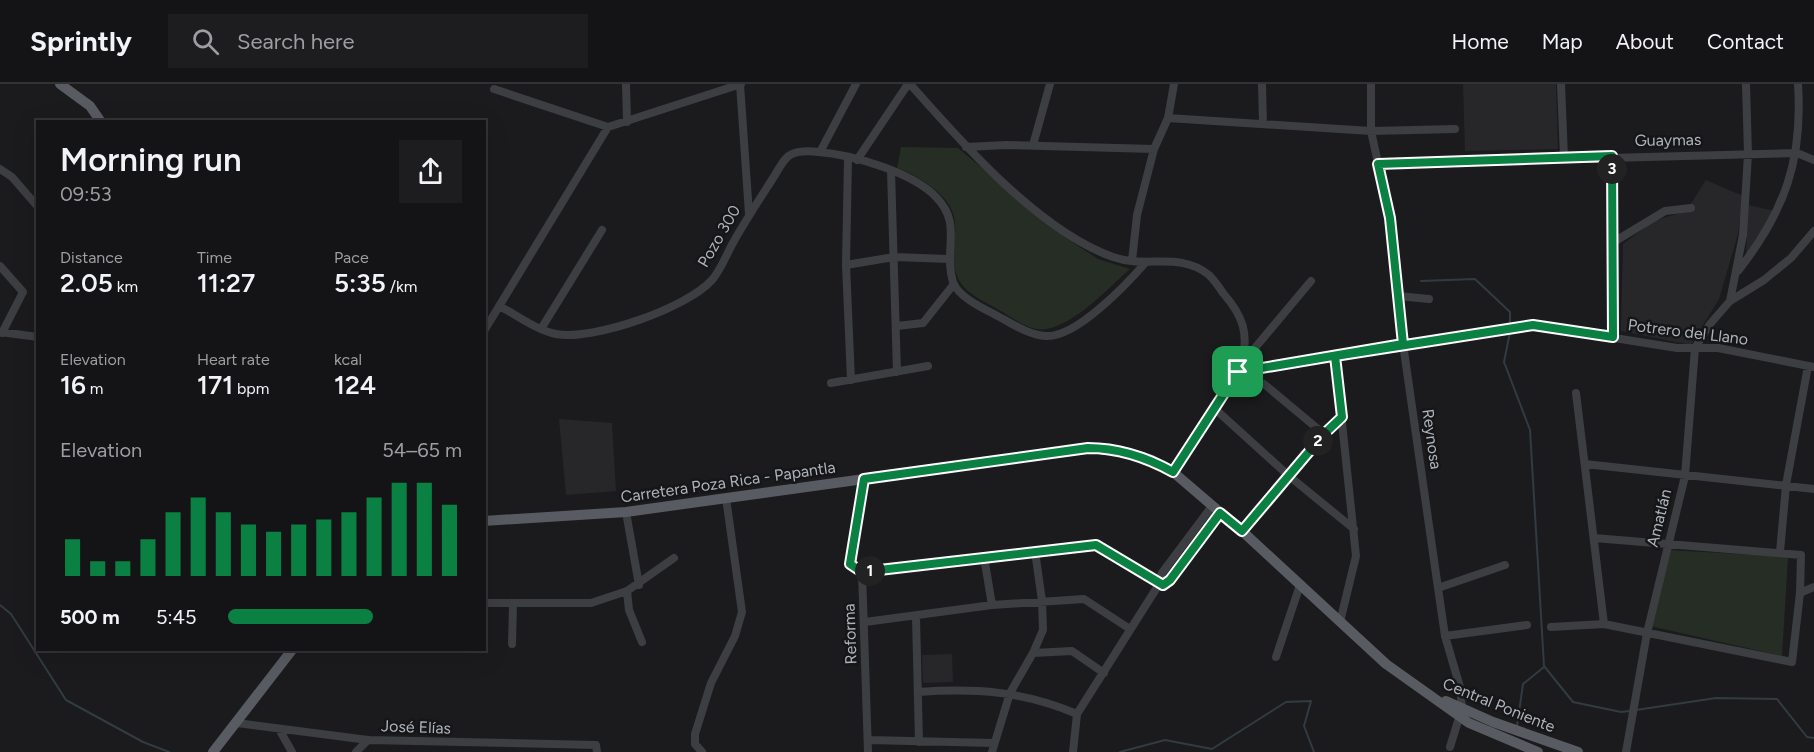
<!DOCTYPE html>
<html lang="en">
<head>
<meta charset="utf-8">
<style>
	:root { --surface:#141416; --page:#1d1d1f; --text:#f1f3f6; --muted:#9d9ea1; --line:#333335; --accent:#0b8043 }
	body { margin:0; font-family:Figtree,sans-serif; background:var(--page); color:var(--text); height:100vh; display:flex; flex-direction:column; font-size:22px; white-space:nowrap }
	* { box-sizing:border-box; margin:0 }
	p { font-size:20px; color:var(--muted) }
	.icon { flex:none; width:33px; height:33px; fill:none; stroke:currentColor; stroke-width:2; stroke-linecap:round; stroke-linejoin:round }
	.map { position:relative; flex:1; overflow:hidden }
	.panel { position:absolute; left:36px; top:36px; width:450px; height:531px; display:flex; flex-direction:column; background:var(--surface); border-radius:0px; box-shadow:0 6px 24px #0002,0 0 0 2px var(--line) }
	.panel>* { flex:none }
	.pin { position:absolute; display:grid; place-items:center; width:51px; height:51px; color:#fff; margin:-26px; border-radius:12px; box-shadow:0 3px 9px #0006 }
	.km { position:absolute; width:30px; height:30px; margin:-15px; border-radius:50%; background:#222; color:#fff; font-size:16px; line-height:30px; text-align:center }
	.round { display:grid; place-items:center; flex:none; width:63px; height:63px; border-radius:0px; background:var(--page) }
	.summary { display:flex; align-items:center; justify-content:space-between; height:102px; padding:0 24px }
	h1 { font-size:33px; font-weight:600; line-height:45px }
	.figures { display:grid; grid-template-columns:repeat(3,1fr); gap:9px; height:102px; padding:6px 24px }
	.figures div { display:grid; align-content:center }
	.figures b { font-size:26px; font-weight:600 }
	.figures small { font-size:16px; font-weight:400 }
	.figures p { font-size:16px }
	.chart { height:168px; padding:12px 24px }
	.chart p { display:flex; justify-content:space-between }
	.chart svg { width:100%; height:108px; margin-top:6px; stroke:var(--accent); stroke-width:6 }
	ul { padding:0 24px; list-style:none; font-size:20px }
	li { display:grid; grid-template-columns:96px 72px 1fr; align-items:center; height:45px }
	li i { height:15px; border-radius:8px; background:var(--accent) }
	header { display:flex; align-items:center; gap:36px; box-sizing:border-box; height:84px; padding:0 30px; background:var(--surface); border-bottom:2px solid var(--line) }
	header strong { font-size:28px }
	nav { display:flex; gap:33px; margin-inline-start:auto; font-size:21px }
	.search { width:420px; height:54px; background:var(--page); display:flex; align-items:center; gap:15px; box-sizing:border-box; padding:0 21px; border-radius:0px; color:var(--muted); font-size:22px }
	.map>svg:first-child { display:block }
</style>
</head>
<body>
<header>
<strong>Sprintly</strong>
<div class="search"><svg class="icon" aria-label="search" viewBox="0 0 24 24"><circle cx="10" cy="10" r="6"/><path d="M15 15l6 6"/></svg>Search here</div>
<nav><a>Home</a><a>Map</a><a>About</a><a>Contact</a></nav>
</header>
<div class="map">
<svg width="1814" height="668" viewBox="0 0 1814 668">
	<rect width="100%" height="100%" fill="#1b1b1d"/>
	<path fill="#27272a" d="M1463,0h93l2,65 -93,2z
		M1706,96l37,16 -5,38 -19,65 -28,46 -70,-14 2,-87 31,-23 39,-12 -3,-4z
		M1748,121l27,6 -29,47z
		M559,335l53,4 4,68 -50,4z
		M952,570l1,28 -30,1 -1,-28z"/>
	<path fill="#252d25" d="M901,63l57,1 108,90 32,21 32,10c-22,19 -63,65 -94,60 -12,-2 -26,-13 -37,-19 -13,-8 -32,-15 -40,-30 -18,-35 16,-59 -26,-92 -11,-8 -23,-16 -36,-20z
		M1670,466l118,7 -6,99 -132,-30z"/>
	<g fill="none" stroke-linecap="round" stroke-linejoin="round">
		<path stroke="#313b41" stroke-width="2" d="M1421,197l54,-2 35,33v15
			M1510,248l-6,30 26,68 14,236 29,36 48,10 9,-1
			M0,521l11,9 55,86 77,42 26,10
			M1636,626l80,-12 61,1 30,38 7,1
			M1517,642l6,-42 21,-17
			M1120,668l45,-12 47,9 74,-47 25,-1 -7,25 10,26"/>
		<path stroke="#3c3e42" stroke-width="8" d="M626,0l1,38
			M740,0l9,130
			M910,0c51,58 129,147 203,173 33,12 66,-6 96,18 5,5 10,12 14,18 20,23 26,40 19,70l-69,109
			M1262,0l1,40
			M1371,0v47l19,87 13,126 35,244 7,48 15,51 2,21 -12,39
			M1561,0l3,73
			M494,5l114,38
			M1168,34l203,13 84,-2
			M1033,61l17,-61
			M966,63l40,-2 148,4
			M820,68l36,-68
			M1613,72v181
			M848,74l-2,107 5,115
			M857,76l51,-76
			M1378,80l419,-11 17,7
			M0,85l12,8 26,30
			M891,87l6,201
			M1612,159l53,-32 26,-3
			M1132,177l5,-46 17,-66 14,-31 6,-34
			M846,181l48,-8 55,2
			M0,182l23,26 -21,41
			M1738,187c47,-60 65,-111 60,-187
			M1398,212l31,3
			M1730,217l13,-66 5,-81 -2,-70
			M499,222c18,9 37,24 57,28 37,7 131,-26 156,-54 9,-10 15,-27 22,-39 13,-23 27,-44 41,-66 4,-6 9,-18 17,-21 7,-3 19,-3 27,-2 34,3 93,20 117,45 27,27 7,53 17,85 5,14 27,25 39,31 16,8 35,22 54,23 30,2 81,-52 100,-74
			M897,242l26,-3 31,-39
			M541,245l61,-99
			M484,247l124,-204 133,-43
			M0,248l38,5
			M1335,272l21,200 -16,66
			M1244,277l67,-80
			M1238,288l295,-47 144,23h41l96,19
			M831,299l97,-17
			M1264,300l60,50
			M1576,309l28,231
			M1214,324l75,68 65,53
			M1585,380l229,25
			M626,428l13,73
			M1242,447l82,-97 18,-17
			M1780,468l6,-67 22,-119
			M984,473l8,48
			M862,488l234,-27 67,40
			M862,488l6,180
			M862,488l-12,-8 14,-85
			M1159,503l11,-7 49,-67
			M1438,504l67,-23
			M627,507l2,19 13,32
			M1800,509l14,-6
			M484,519h107l36,-12 47,-33
			M916,533l3,125
			M865,538l127,-17 92,-6 46,30
			M1551,543l53,-3 188,38 8,-69 1,-38 -207,-17
			M1445,552l82,-11
			M512,560l1,-41
			M1033,569l39,-2 32,22
			M1276,573l24,-72
			M918,608c58,-4 105,-1 159,22
			M237,639l131,17 228,5 1,7
			M279,645l13,23
			M868,656l126,3
			M356,668l12,-12
			M702,668l-7,-8v-10l16,-51 24,-47 7,-24 -16,-114
			M992,668l18,-59 23,-40 10,-23 -1,-29 -7,-50
			M1073,668l4,-38 79,-125 6,-16 50,-67
			M1626,668l21,-119 38,-157 10,-128 15,-24 20,-23 34,-21 27,-22 23,-27"/>
		<path stroke="#585b61" stroke-width="10" d="M60,0l30,22 11,16
			M484,437l142,-9 462,-64 37,4 27,8 21,12 69,59 144,133 83,59 69,29
			M1446,617l47,21 85,30
			M213,668l79,-102"/>
	</g>
	<g fill="none" stroke-linecap="round" stroke-linejoin="round">
		<g stroke="#fff" stroke-width="12">
			<path id="route" d="M1238,288l-65,100c-27,-15 -54,-24 -85,-24l-224,31 -14,85 12,8 234,-27 67,40 7,-5 50,-67 22,18 82,-97 18,-17 -7,-61 198,-31 80,12 -1,-181 -234,8 12,54 13,126 -165,28"/>
		</g>
		<use href="#route" stroke="#0b8043" stroke-width="8"/>
	</g>
	<g text-anchor="middle" dominant-baseline="central" stroke-width="5" stroke-linejoin="round" paint-order="stroke">
		<g font-size="16" fill="#aeb4bc" stroke="#161618">
			<text transform="translate(1668 56) rotate(-1)">Guaymas</text>
			<text transform="translate(719 152) rotate(-60)">Pozo 300</text>
			<text transform="translate(1688 248) rotate(7)">Potrero del Llano</text>
			<text transform="translate(1432 355) rotate(82)">Reynosa</text>
			<text transform="translate(728 398) rotate(-8)">Carretera Poza Rica - Papantla</text>
			<text transform="translate(1659 434) rotate(-76)">Amatlán</text>
			<text transform="translate(850 550) rotate(-92)">Reforma</text>
			<text transform="translate(1499 621) rotate(22)">Central Poniente</text>
			<text transform="translate(416 643) rotate(2)">José Elías</text>
		</g>
	</g>
</svg>
<div class="pin" style="left:1238px;top:288px;background:#1e9e55"><svg class="icon" aria-label="arrive" viewBox="0 0 24 24"><path d="M6 21V4h12l-3 4 3 4H6"/></svg></div>
<b class="km" style="left:870px;top:487px">1</b>
<b class="km" style="left:1318px;top:357px">2</b>
<b class="km" style="left:1612px;top:85px">3</b>
<section class="panel">
<div class="summary"><div><h1>Morning run</h1><p>09:53</p></div><a class="round"><svg class="icon" aria-label="share" viewBox="0 0 24 24"><path d="M12 15V3M7 8l5-5 5 5M5 13v7h14v-7"/></svg></a></div>
<div class="figures">
<div><p>Distance</p><b>2.05<small> km</small></b></div>
<div><p>Time</p><b>11:27</b></div>
<div><p>Pace</p><b>5:35<small> /km</small></b></div>
</div>
<div class="figures">
<div><p>Elevation</p><b>16<small> m</small></b></div>
<div><p>Heart rate</p><b>171<small> bpm</small></b></div>
<div><p>kcal</p><b>124</b></div>
</div>
<div class="chart"><p><span>Elevation</span>54–65 m</p>
<svg viewBox="0 0 160 44" preserveAspectRatio="none"><path d="M5 44V29M15 44V38M25 44V38M35 44V29M45 44V18M55 44V12M65 44V18M75 44V23M85 44V26M95 44V23M105 44V21M115 44V18M125 44V12M135 44V6M145 44V6M155 44V15"/></svg>
</div>
<ul>
<li><b>500 m</b>5:45<i style="width:62%"></i></li>
</ul>
</section>
</div>
</body>
</html>
